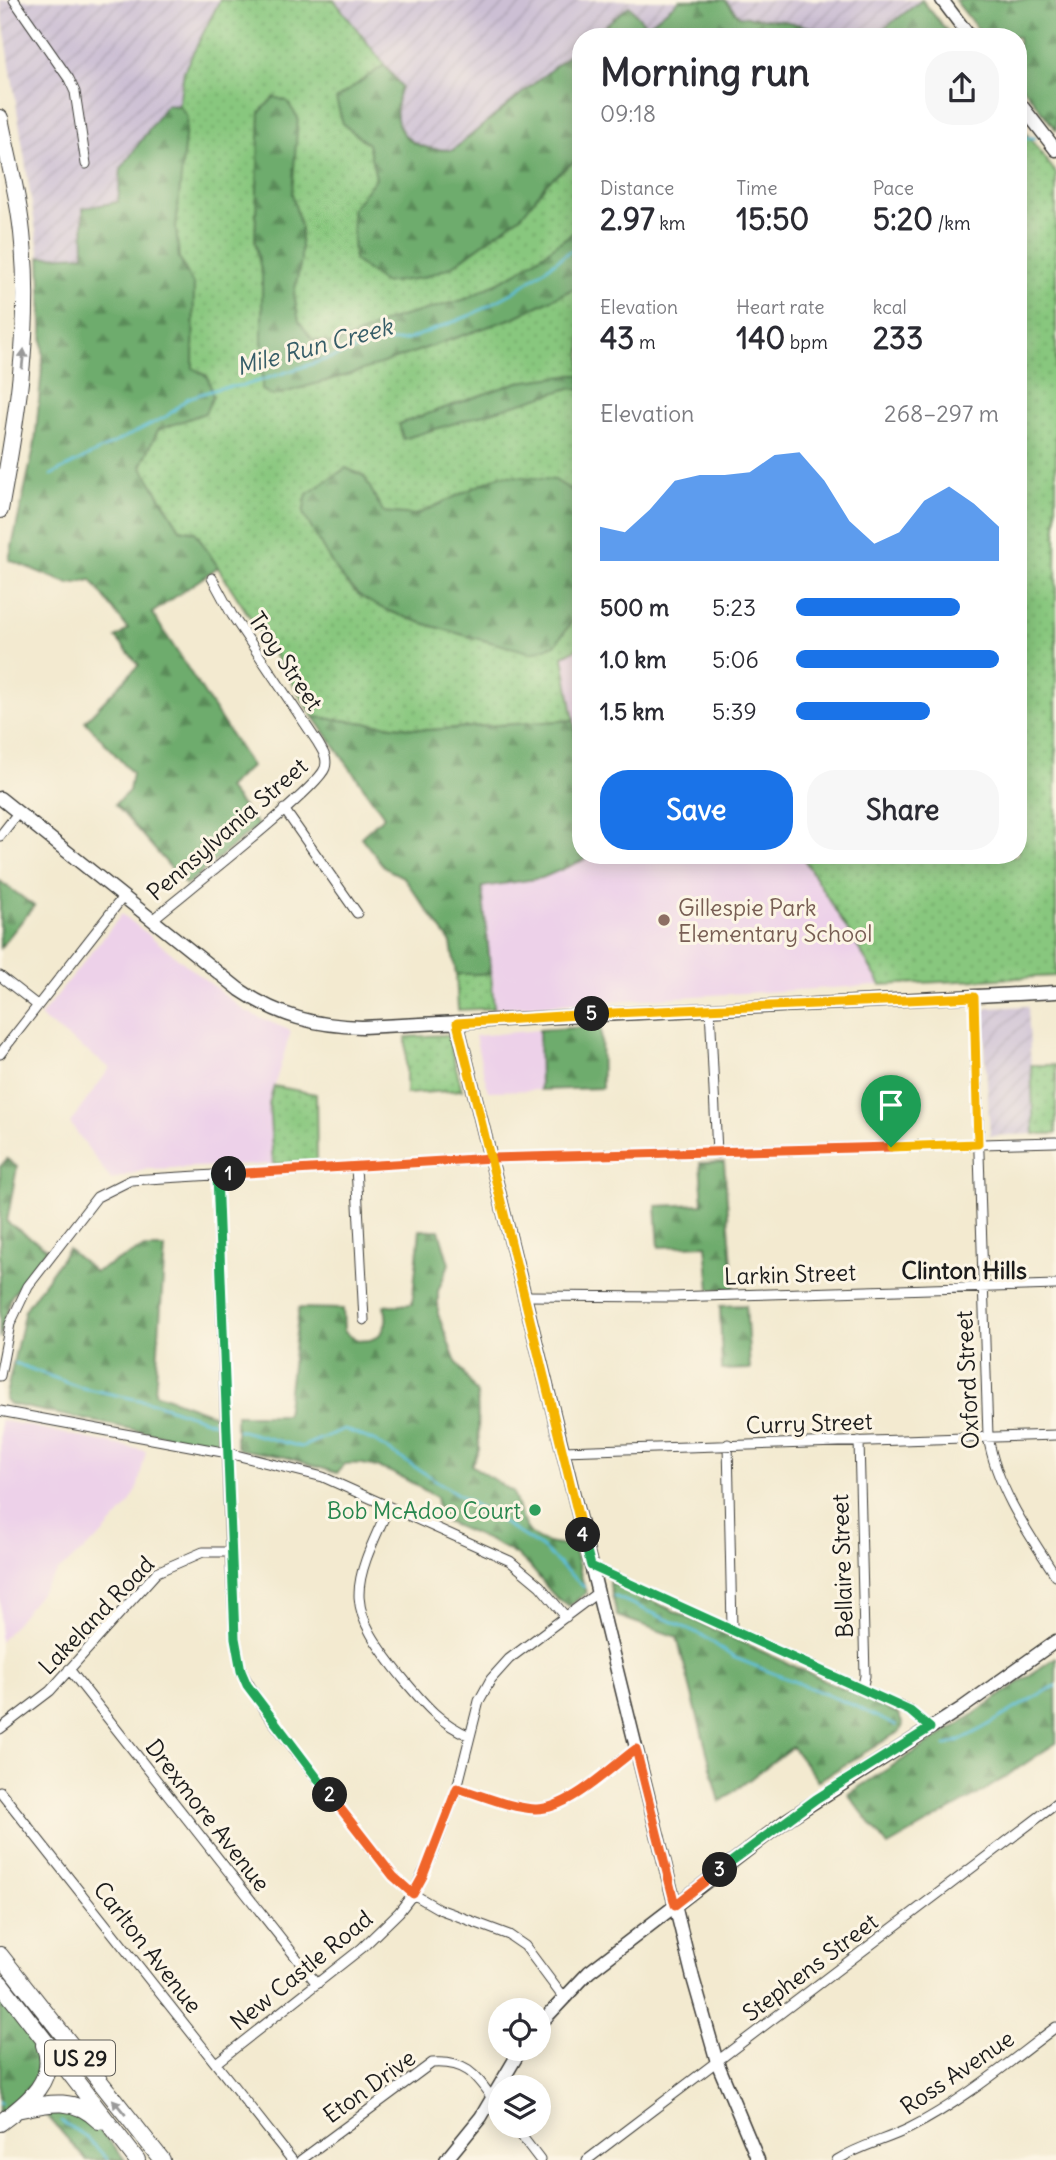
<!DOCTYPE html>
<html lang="en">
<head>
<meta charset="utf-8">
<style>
	:root { --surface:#fff; --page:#f7f7f7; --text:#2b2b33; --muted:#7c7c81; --accent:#1a73e8 }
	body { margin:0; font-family:Delius,sans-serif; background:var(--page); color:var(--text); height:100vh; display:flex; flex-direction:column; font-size:26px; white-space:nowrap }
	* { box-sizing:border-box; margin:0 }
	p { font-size:23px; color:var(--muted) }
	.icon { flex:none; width:38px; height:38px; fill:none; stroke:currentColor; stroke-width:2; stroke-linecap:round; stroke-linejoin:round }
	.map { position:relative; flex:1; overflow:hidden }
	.sheet { position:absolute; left:572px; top:28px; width:455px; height:836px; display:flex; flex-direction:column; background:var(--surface); border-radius:28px; box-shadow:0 4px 18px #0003 }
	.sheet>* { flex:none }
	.fabs { position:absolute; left:488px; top:1998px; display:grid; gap:14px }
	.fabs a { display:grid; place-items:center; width:63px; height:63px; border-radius:50%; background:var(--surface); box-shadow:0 4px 18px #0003; font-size:35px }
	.pin { position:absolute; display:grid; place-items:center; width:60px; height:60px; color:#fff; margin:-72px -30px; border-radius:50% 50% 50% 0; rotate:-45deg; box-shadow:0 0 7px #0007 }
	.pin .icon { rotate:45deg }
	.km { position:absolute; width:35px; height:35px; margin:-18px; border-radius:50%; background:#222; color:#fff; font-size:19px; line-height:35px; text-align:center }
	.round { display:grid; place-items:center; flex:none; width:74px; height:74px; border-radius:28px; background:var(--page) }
	.summary { display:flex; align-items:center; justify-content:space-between; height:119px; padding:0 28px }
	h1 { font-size:38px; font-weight:700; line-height:52px }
	.metrics { display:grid; grid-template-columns:repeat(3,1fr); gap:10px; height:119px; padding:7px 28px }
	.metrics div { display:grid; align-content:center }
	.metrics b { font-size:30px; font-weight:700 }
	.metrics small { font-size:19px; font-weight:400 }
	.metrics p { font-size:19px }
	.chart { height:196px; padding:14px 28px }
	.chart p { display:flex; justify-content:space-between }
	.chart svg { width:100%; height:126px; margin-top:7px; fill:var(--accent); opacity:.7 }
	.button { display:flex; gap:14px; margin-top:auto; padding:14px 28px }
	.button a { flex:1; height:80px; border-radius:28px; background:var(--accent); color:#fff; font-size:28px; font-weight:700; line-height:80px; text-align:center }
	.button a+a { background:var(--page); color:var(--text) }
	ul { padding:0 28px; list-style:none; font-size:23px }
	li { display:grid; grid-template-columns:112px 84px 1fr; align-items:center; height:52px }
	li i { height:18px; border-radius:9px; background:var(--accent) }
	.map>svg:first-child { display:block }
</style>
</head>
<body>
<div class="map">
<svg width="1056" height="2160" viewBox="0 0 1056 2160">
	<defs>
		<pattern id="industrial-furrows" width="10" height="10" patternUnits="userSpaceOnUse" patternTransform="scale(1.75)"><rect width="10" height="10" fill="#ccbfd4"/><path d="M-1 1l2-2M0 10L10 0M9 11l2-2" fill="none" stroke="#afa4b5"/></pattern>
		<pattern id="grass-dots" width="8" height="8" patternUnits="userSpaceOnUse" patternTransform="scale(1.75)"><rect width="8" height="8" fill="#88c77e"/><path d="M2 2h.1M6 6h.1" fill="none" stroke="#75aa6c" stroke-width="1.8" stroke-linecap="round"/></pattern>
		<pattern id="forest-firs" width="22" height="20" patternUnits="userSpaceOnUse" patternTransform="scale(1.75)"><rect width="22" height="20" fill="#6eac6d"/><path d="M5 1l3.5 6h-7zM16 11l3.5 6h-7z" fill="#5a8b59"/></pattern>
	</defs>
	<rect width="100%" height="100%" fill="#fcf5e5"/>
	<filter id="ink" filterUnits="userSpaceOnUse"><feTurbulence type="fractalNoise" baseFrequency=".0143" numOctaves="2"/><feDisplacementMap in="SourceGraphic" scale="14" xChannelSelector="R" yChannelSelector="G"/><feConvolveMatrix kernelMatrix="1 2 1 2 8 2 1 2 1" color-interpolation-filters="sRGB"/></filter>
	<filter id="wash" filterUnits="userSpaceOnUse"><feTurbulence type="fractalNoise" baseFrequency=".00686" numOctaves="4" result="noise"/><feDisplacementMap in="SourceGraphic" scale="28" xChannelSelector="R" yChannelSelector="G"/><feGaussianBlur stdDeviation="1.57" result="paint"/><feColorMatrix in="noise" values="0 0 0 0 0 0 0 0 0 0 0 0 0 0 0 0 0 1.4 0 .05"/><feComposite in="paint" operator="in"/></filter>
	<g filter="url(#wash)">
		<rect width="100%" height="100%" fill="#f3ead0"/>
		<path fill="#edd1e9" d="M581,647v158l-7,-85 -11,-65z
			M585,856h217l79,129 -387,23 -12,-121 60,-9 43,-19z
			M122,914l123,97 46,20 -22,72 4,61 -126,5 -36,11 -41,-57 40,-55 -70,-51z
			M539,1030l1,60 -52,1 -13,-55z
			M0,1420l146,31 -9,39 -9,16 -28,31 -42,34 -58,71z"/>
		<path fill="url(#industrial-furrows)" d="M0,0h220l-36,70 -5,36h-14l-44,62 -3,35 -34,52 -44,2z
			M334,0h345l-32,26 -19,-20 -37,31h-10v8l-128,105h-24l-22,-12 -12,-16v-16l6,-20z
			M725,0h197l-49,37h-22l-67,-16 -46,-5z
			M1028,1006l6,128 -44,2 -7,-124 5,-4z"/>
		<path fill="url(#grass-dots)" stroke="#52724d" stroke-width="2" d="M220,0h114l67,86c-15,45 8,65 52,64l128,-105v602l-18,9 11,64 -146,10 -114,-13 -119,-185 -15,-3 -39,-63 17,-36v-193l26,-166z
			M1019,124l37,49v803l-175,9 -79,-129h216z
			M456,974h35l3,34 -36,2z
			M445,1035l3,2 14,53 -56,4v-57z
			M1031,1065h25v69h-22z
			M274,1086l42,8 1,67 -44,3 -4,-61z"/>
		<path fill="url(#forest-firs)" stroke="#456444" stroke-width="2" d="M680,0h45l14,16 45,5 67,16h-260l38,-31 18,20z
			M922,0l30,37h-79z
			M955,0h101v130l-37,-48 -1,-45h-34z
			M581,45v111l-33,26 -26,33 -71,52 -29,11 -38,5 -30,-23 -2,-51 24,-31 -8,-34 -25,-20 -7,-25 48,-34 17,21c-15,45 7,65 52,64z
			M274,97l13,4 11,17 -6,75 9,36v32l-7,33 5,27 13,18 20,5 31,-11 26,-13 77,-21 52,-27 63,-45v58l-68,33 -159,55 -81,23 -11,-6v-115l-7,-34 5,-129z
			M166,105l13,1 8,10 -11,112 3,30 15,28 -1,82 15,9 5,20 -8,16 -47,17 -17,36 39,63 15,3 23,35 -66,46 99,153 -24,22 31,37 -72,60 -71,-81 14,-13 3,-18 -47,-52 54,-56 -23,-27 12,-9 -37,-49 -22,4 -60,-24 26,-117 8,-86 -3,-100 44,-2 -1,-47 35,-6 3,-33z
			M573,375h8v15l-11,-2 -167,51 -4,-15 119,-42z
			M346,468l18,8 19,36 33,3 85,-40 54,5 16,10 10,-7v84l-7,9 7,17v16l-26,36 -23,8c-42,-12 -145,-34 -174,-59 -25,-22 -39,-53 -55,-81l4,-19z
			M314,717l114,13 146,-10 7,85v51h4l1,3 -44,19 -60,9 9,87h-35l-5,-31 -48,-66 -18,-9 -24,-31 23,-21z
			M0,881l34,25 -34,42z
			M601,1026l1,62 -62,2 -1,-60z
			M7,1159l10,8 -10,55 40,27 -36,48 -11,41v-171z
			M724,1162l10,127 -24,1 -4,-45 -47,2 -3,-41 47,-2 -3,-41z
			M420,1230h19l10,34 -11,27v23l17,46 22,34 2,55 -8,16 42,27c12,40 15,52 60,54l13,47 -17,13c-19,-8 -30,-33 -46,-46 -24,-18 -56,-28 -83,-41l-4,-22c-27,-16 -59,-37 -91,-33l-8,9 -52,-16 -46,-8 -3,-4v-30h50l13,-107 44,1 1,22c21,22 51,3 40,-25l28,-2z
			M143,1248h22l-10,145 62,23 1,26 -4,4 -205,-42 -4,-5 20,-89 43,-61 27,23z
			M746,1305l4,64 -28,1 -2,-64z
			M609,1581l289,133 5,11 -3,6 -82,50 -26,-34 -72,55 -43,-165 -60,-21z
			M1056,1657v86l-72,48 -96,55 -40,-52 113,-71z
			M0,2000c17,21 57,57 34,86 -8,11 -23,19 -34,28z
			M58,2109c31,6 48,27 67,51h-39l-43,-49z"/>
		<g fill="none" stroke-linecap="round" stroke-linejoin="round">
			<path stroke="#5dbfdb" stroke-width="2.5" d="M1018,137l17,1
				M51,475l116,-59 21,-18 32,-10 26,-3 128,-41 33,-4 64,-25 43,-23 67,-49
				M15,1363l64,24 79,17 59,20
				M238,1430l63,17 43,-18 30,12 168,107 42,39
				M614,1596l88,39 31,22 122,49 41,20
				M945,1746c40,-14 73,-43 111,-60
				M0,2102l2,1
				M61,2121l26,16 21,23"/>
		</g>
	</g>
	<g filter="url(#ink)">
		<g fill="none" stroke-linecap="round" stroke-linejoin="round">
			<g stroke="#3c3b37" stroke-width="11">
				<path id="street" d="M14,0l55,79 6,13 11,72
					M284,809l73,104
					M0,836l18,-23
					M152,920c27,-23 165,-130 173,-152 3,-10 -2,-16 -7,-25l-86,-128 -20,-37
					M0,976l37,29
					M974,997l14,439c8,51 40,97 68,140
					M710,1007l7,146
					M0,1054l123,-157
					M356,1166l8,154
					M217,1175l13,377 5,86 6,33 23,39 129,166 20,18 26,15 70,26 16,11 38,51
					M525,1296l147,1 384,-12
					M0,1376l10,-52 18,-38 69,-89 34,-17 361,-22 564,-16
					M0,1411l228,42 95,24 187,84 30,25 26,31
					M859,1441l6,235 -3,13
					M728,1444l4,184
					M563,1451l493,-16
					M389,1507c-40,85 -45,99 16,174 20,24 36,43 65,55
					M591,1566l319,145 20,17
					M69,1669l248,315
					M0,1729l50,-38 107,-119 46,-20h27
					M457,1788c24,7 53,20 78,21 33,1 75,-41 101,-60
					M0,1791l292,369
					M216,2063l146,-115 37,-36 14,-18 19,-39 25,-67 22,-87 12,-22 18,-20 88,-66
					M514,2126l26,34
					M301,2160l131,-97c39,-3 46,17 68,46
					M587,2160l469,-356
					M837,2160c24,-15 49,-20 73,-32 53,-27 99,-66 146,-101"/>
			</g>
			<g stroke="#3c3b37" stroke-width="15">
				<path id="secondary" d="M942,0l28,37
					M1018,101l38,49
					M0,798l240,192c38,26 76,36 122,37l694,-35
					M457,1023l236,955 24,84 41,98
					M539,2025l50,-53 199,-153 174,-111 94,-67
					M446,2160l35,-43 40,-68"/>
			</g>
			<g stroke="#3c3b37" stroke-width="18">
				<path id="highway" d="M0,118c8,41 20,84 23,126 8,90 -7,178 -23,266
					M0,1955l162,205
					M0,1983l137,177
					M17,2110c32,-7 57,-14 82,11
					M0,2123c25,-19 59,-43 44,-78"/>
			</g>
			<use href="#street" stroke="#fff" stroke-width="9"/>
			<use href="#secondary" stroke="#fff" stroke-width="12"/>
			<use href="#highway" stroke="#fff" stroke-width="16"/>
		</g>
		<defs><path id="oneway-solid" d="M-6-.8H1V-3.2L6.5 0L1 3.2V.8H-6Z" transform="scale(1.75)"/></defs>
		<g fill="#999">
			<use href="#oneway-solid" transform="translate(23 359) rotate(-84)"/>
			<use href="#oneway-solid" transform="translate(119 2107) rotate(-129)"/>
		</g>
	</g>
	<g fill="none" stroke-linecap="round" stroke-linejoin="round" filter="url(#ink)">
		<g stroke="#fff" stroke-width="14">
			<path id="split-1" d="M229,1174l263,-16 399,-11"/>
		</g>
		<g stroke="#fff" stroke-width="14">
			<path id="split-2" d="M229,1174l-12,1 18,463 6,33 6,14 83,110"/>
		</g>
		<g stroke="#fff" stroke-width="14">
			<path id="split-3" d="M330,1795l63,81 20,18 10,-18 34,-88c25,7 53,20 78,21 33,1 75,-41 101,-60l39,156 45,-35"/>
		</g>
		<g stroke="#fff" stroke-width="14">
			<path id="split-4" d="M583,1535l8,31 319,145 20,17 -114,71 -96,71"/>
		</g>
		<g stroke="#fff" stroke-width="14">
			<path id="split-5" d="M583,1535l-126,-512 135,-9"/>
		</g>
		<g stroke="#fff" stroke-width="14">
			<path id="split-6" d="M592,1014l382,-17 4,147 -87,3"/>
		</g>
		<use href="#split-1" stroke="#f0652b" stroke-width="9"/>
		<use href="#split-2" stroke="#22a559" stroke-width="9"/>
		<use href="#split-3" stroke="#f0652b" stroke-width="9"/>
		<use href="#split-4" stroke="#22a559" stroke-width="9"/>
		<use href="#split-5" stroke="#f5b400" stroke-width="9"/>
		<use href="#split-6" stroke="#f5b400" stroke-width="9"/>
	</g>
	<circle fill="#8d6e63" stroke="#fcf5e5" stroke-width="2.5" cx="664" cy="920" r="7"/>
	<circle fill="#2e9e5b" stroke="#fcf5e5" stroke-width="2.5" cx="535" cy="1510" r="7"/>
	<g text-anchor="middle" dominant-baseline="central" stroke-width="6" stroke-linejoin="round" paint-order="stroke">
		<rect fill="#fcf5e5" stroke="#5f5d58" stroke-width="2" x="45" y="2040.5" width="70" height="35" rx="5"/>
		<g font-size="21" font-weight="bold" fill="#1c1c1c">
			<text x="80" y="2058">US 29</text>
		</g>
		<g font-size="23" fill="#1c1c1c" stroke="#fcf5e5">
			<text transform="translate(286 661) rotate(56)">Troy Street</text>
			<text transform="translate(227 829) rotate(-41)">Pennsylvania Street</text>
			<text transform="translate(790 1274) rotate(-2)">Larkin Street</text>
			<text transform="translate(967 1380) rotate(-93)">Oxford Street</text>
			<text transform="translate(809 1423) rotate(-2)">Curry Street</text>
			<text transform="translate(842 1566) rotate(-92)">Bellaire Street</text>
			<text transform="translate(96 1615) rotate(-46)">Lakeland Road</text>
			<text transform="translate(208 1815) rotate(52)">Drexmore Avenue</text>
			<text transform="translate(148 1947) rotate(52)">Carlton Avenue</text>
			<text transform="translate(810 1967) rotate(-37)">Stephens Street</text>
			<text transform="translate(301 1970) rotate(-39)">New Castle Road</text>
			<text transform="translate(957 2072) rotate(-34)">Ross Avenue</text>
			<text transform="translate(369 2086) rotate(-36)">Eton Drive</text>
		</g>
		<g font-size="23" fill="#785e54" stroke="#fcf5e5" text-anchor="start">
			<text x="678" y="907">Gillespie Park<tspan x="678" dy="26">Elementary School</tspan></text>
		</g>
		<g font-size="23" fill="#27864d" stroke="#fcf5e5" text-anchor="end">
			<text x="521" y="1510">Bob McAdoo Court</text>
		</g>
		<g font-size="24" font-style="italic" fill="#365d68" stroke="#fcf5e5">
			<text transform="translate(314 346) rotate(-15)">Mile Run Creek</text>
		</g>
		<g font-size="24" font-weight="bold" fill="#1c1c1c" stroke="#fcf5e5">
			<text x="964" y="1270">Clinton Hills</text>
		</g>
	</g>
</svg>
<div class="fabs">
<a><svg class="icon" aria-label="locate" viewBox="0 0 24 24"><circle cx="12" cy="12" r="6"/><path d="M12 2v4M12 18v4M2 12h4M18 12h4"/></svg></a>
<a><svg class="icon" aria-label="layers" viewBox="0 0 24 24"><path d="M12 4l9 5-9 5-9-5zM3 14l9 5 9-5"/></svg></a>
</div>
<div class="pin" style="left:891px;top:1147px;background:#1e9e55"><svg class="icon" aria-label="arrive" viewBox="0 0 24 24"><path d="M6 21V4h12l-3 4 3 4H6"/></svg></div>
<b class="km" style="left:229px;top:1174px">1</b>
<b class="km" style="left:330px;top:1795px">2</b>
<b class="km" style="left:720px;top:1870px">3</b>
<b class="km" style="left:583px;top:1535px">4</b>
<b class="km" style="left:592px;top:1014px">5</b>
<section class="sheet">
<div class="summary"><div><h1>Morning run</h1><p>09:18</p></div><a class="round"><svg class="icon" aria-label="share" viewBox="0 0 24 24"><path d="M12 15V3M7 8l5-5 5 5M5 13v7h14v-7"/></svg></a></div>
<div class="metrics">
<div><p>Distance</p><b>2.97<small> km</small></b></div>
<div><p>Time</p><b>15:50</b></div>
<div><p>Pace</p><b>5:20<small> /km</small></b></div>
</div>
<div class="metrics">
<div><p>Elevation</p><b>43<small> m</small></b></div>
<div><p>Heart rate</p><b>140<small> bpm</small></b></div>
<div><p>kcal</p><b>233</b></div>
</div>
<div class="chart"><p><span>Elevation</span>268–297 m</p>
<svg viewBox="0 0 160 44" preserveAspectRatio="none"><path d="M0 44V32L10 34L20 26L30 16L40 14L50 14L60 13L70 7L80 6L90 16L100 30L110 38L120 34L130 23L140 18L150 24L160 32V44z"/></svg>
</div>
<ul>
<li><b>500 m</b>5:23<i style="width:81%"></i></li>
<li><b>1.0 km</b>5:06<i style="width:100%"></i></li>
<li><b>1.5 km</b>5:39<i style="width:66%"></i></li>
</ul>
<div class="button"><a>Save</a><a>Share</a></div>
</section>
</div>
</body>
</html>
